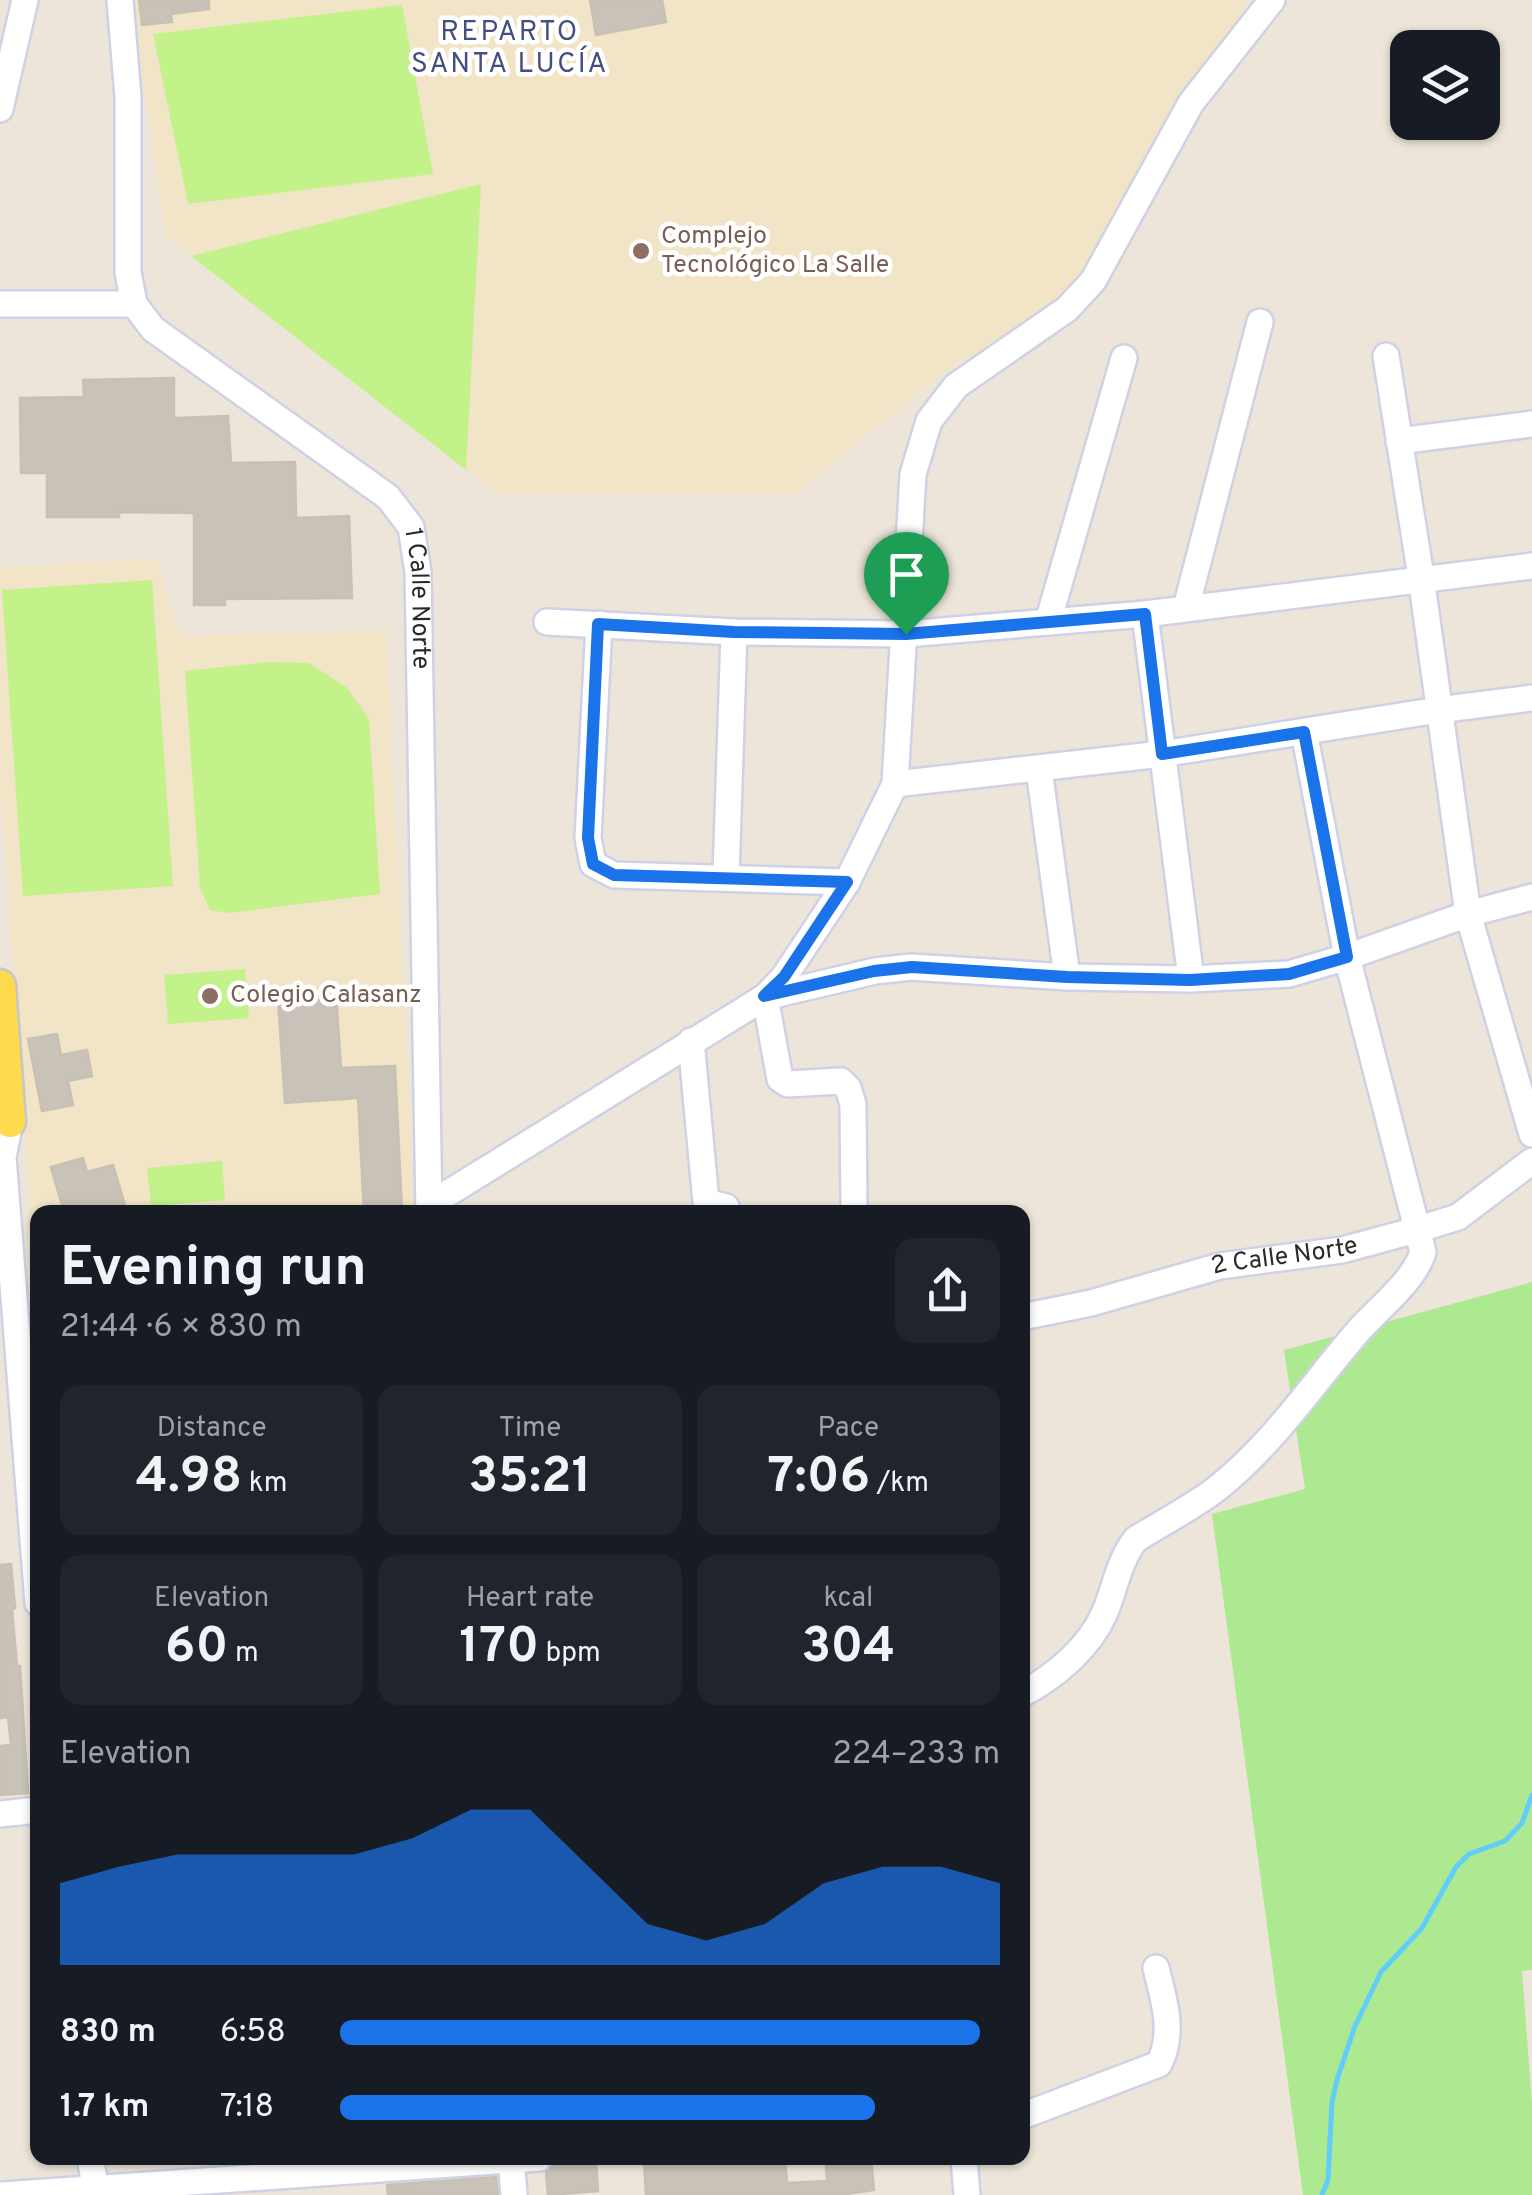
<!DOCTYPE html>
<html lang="en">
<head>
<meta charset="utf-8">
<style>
	:root { --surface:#171b24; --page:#20242c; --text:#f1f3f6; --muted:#9ea1a6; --accent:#1a73e8 }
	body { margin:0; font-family:Overpass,sans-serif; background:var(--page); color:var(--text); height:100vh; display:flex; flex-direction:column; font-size:38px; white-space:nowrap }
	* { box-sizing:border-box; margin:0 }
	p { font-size:32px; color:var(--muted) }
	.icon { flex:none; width:55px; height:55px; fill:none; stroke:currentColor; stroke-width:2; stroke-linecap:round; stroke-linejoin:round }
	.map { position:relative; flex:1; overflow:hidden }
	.details { position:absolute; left:30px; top:1205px; width:1000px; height:960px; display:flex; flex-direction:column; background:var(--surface); border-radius:20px; box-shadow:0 2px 8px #0004 }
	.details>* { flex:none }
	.fabs { position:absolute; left:1390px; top:30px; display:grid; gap:20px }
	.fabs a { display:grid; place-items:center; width:110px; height:110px; border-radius:20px; background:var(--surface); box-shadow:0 2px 8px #0004; font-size:50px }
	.pin { position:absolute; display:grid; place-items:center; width:85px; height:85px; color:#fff; margin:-102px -42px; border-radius:50% 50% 50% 0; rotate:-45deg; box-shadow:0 0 10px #0007 }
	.pin .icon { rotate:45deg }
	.round { display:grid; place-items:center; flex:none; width:105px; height:105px; border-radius:20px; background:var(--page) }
	.summary { display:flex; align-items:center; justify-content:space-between; height:170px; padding:0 30px }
	h1 { font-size:55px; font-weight:700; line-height:75px }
	.stats { display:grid; grid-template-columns:repeat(3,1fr); gap:15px; height:170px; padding:10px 30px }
	.stats div { display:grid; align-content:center; border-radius:20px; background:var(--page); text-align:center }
	.stats b { font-size:50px; font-weight:700 }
	.stats small { font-size:28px; font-weight:400 }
	.stats p { font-size:28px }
	.chart { height:280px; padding:20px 30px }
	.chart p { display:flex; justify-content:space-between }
	.chart svg { width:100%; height:180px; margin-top:10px; fill:var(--accent); opacity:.7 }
	ul { padding:0 30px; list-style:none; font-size:32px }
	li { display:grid; grid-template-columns:160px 120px 1fr; align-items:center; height:75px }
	li i { height:25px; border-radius:12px; background:var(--accent) }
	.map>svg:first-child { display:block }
</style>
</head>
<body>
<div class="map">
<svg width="1532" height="2195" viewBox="0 0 1532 2195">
	<rect width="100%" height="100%" fill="#ede5d9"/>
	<path fill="#f1e4c7" d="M133,0h1113l-12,28 -96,139 -37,80 -28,41 -35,28 -92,55 -151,123h-297l-333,-258z
		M156,559l25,77 205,-6 29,582h-377l-1,103 -37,-535v-213z"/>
	<path fill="#ace990" d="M1532,1282v688l-10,1 10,133v91h-229l-91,-681 93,-25 -21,-139z"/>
	<path fill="#c3f28a" d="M402,5l31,169 -245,30 -35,-170z
		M481,184l-15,286 -275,-214z
		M152,580l21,306 -150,10 -21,-306z
		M267,662l42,1 37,24 23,32 11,175 -151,19 -19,-3 -10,-22 -15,-217z
		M245,969l4,49 -81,6 -4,-49z
		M222,1161l3,39 -74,6 -4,-38z"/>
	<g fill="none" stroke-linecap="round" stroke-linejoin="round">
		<path stroke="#61cdfa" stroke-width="5" d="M1322,2195l6,-15 4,-78 5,-22 18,-54 26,-54 41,-44 34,-61 13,-13 36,-13 17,-18 10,-28"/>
	</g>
	<path fill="#c8c2b9" stroke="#c8c1b3" stroke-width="2.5" d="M139,0h70v9l-38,5 1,8 -30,3z
		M590,0h72l4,22 -70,13z
		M174,378v40l54,-2 3,47 64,-1 1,56 53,-2 3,82 -127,1v6h-31v-92l-75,-1v5h-72v-44h-26l-1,-75 64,-1 -1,-17z
		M336,995l5,73 54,-2 7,146h-38l-6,-114 -73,5 -7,-103z
		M57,1034l4,21 26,-5 5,26 -24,5 5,24 -31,6 -14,-72z
		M83,1158l4,14 26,-7 14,47h-41l-1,-5 -21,5 -13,-45z
		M11,1564l4,44 -3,1 5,57h3l8,127 -28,2v-49l11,-1 -3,-28 -8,1v-153z
		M680,2158l1,8 51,-4v-4l53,1 2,24 40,-2 -1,-16 20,-2v-5h25l3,32 -35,5h-193l-2,-31z
		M596,2162l2,29 -50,4 -2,-23 7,-6z
		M496,2177l2,18h-110l-1,-10z"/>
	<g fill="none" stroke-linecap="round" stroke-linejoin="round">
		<g stroke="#ced2e4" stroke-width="30">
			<g id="minor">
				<path id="s1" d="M120,0l8,97v175l6,32 19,25 235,168 23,30 7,45 11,640"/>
				<path d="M0,109l25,-109"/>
				<path d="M0,304h134"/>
				<path d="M1386,356l35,221 47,337 64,220"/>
				<path d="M1399,441l133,-17"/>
				<path d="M1186,608l74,-286"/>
				<path d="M1145,614l46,365"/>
				<path d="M547,622l187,10 172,2 239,-20 387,-48"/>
				<path d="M1048,622l76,-264"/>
				<path d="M599,624l-11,214 5,26 21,11 233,7"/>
				<path d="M1039,769l28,208"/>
				<path d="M895,784l267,-30 276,-44 94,-12"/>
				<path d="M726,876l8,-244"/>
				<path d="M691,1041l15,161 20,5"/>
				<path d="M10,1122l-7,35 35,446"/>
				<path d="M429,1205l336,-208 19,-20 63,-95 48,-98 18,-310 16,-53 27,-35 111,-77 26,-28 98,-178 81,-103"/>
				<path d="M854,1210l-1,-106 -5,-16 -7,-7 -53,3 -8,-5 -15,-82 110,-26 36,-4 156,10 124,2 98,-5 58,-17 121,-43 64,-17"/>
				<path id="s2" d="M1022,1317l69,-14 129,-37 122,-16 74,-20 42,-13 74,-56"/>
				<path d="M1022,1694c34,-18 68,-47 83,-82 10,-24 14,-52 31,-73 26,-16 55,-31 79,-49 58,-45 98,-107 145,-161 21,-23 54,-48 63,-77l-76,-295 -43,-225"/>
				<path d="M0,1814l38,-4"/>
				<path d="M1022,2116l137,-52c16,-31 5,-64 -3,-96"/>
				<path d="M90,2158l7,37"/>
				<path d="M511,2158l3,37"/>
				<path d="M964,2158l3,37"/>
				<path d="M2,2195l537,-37"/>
			</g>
		</g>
		<g stroke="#c7c7c7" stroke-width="35">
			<path id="major" d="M0,985l10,137"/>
		</g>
		<use href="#minor" stroke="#fff" stroke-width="25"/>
		<use href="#major" stroke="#feda4d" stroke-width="30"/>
	</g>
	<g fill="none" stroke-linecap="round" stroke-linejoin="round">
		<g stroke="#fff" stroke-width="20">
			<path id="route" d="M1145,614l17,140 142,-22 43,225 -58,17 -99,6 -123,-3 -155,-10 -38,4 -110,25 20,-19 63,-95 -233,-7 -21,-11 -5,-26 10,-214 136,8 172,2z"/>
		</g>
		<use href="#route" stroke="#1a73e8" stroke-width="12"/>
	</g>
	<g fill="#8d6e63" stroke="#fff" stroke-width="4">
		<circle cx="641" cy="251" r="10"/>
		<circle cx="210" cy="996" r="10"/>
	</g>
	<g text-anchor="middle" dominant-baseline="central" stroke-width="9" stroke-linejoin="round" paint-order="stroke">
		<g font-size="25" fill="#785e54" stroke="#fff" text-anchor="start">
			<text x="661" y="237">Complejo<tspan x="661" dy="29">Tecnológico La Salle</tspan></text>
			<text x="230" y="996">Colegio Calasanz</text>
		</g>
		<g font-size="25" fill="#292929" stroke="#fff">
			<text stroke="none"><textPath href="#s1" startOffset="735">1 Calle Norte</textPath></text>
			<text stroke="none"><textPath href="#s2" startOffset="270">2 Calle Norte</textPath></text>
		</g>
		<g font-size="28" letter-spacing="2.5" fill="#454e7e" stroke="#fff">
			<text x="510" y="33">REPARTO<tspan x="510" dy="32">SANTA LUCÍA</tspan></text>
		</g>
	</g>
</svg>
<div class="fabs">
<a><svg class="icon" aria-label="layers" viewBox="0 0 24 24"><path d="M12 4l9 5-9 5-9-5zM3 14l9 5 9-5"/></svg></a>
</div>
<div class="pin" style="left:906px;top:634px;background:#1e9e55"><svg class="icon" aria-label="arrive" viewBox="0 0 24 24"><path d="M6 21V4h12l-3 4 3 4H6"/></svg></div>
<section class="details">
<div class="summary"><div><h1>Evening run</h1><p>21:44 · 6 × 830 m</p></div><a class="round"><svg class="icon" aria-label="share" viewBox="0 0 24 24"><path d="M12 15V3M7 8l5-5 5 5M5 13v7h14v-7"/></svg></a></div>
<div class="stats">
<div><p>Distance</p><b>4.98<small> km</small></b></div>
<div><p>Time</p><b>35:21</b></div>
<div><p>Pace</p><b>7:06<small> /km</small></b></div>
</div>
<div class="stats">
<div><p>Elevation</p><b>60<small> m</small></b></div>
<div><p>Heart rate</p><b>170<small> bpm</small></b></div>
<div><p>kcal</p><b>304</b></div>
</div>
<div class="chart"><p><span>Elevation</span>224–233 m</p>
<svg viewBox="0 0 160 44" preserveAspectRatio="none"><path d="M0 44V24L10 20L20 17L30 17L40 17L50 17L60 13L70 6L80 6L90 20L100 34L110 38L120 34L130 24L140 20L150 20L160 24V44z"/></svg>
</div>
<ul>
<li><b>830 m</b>6:58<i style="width:97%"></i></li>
<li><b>1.7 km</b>7:18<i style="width:81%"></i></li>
</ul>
</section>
</div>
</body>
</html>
